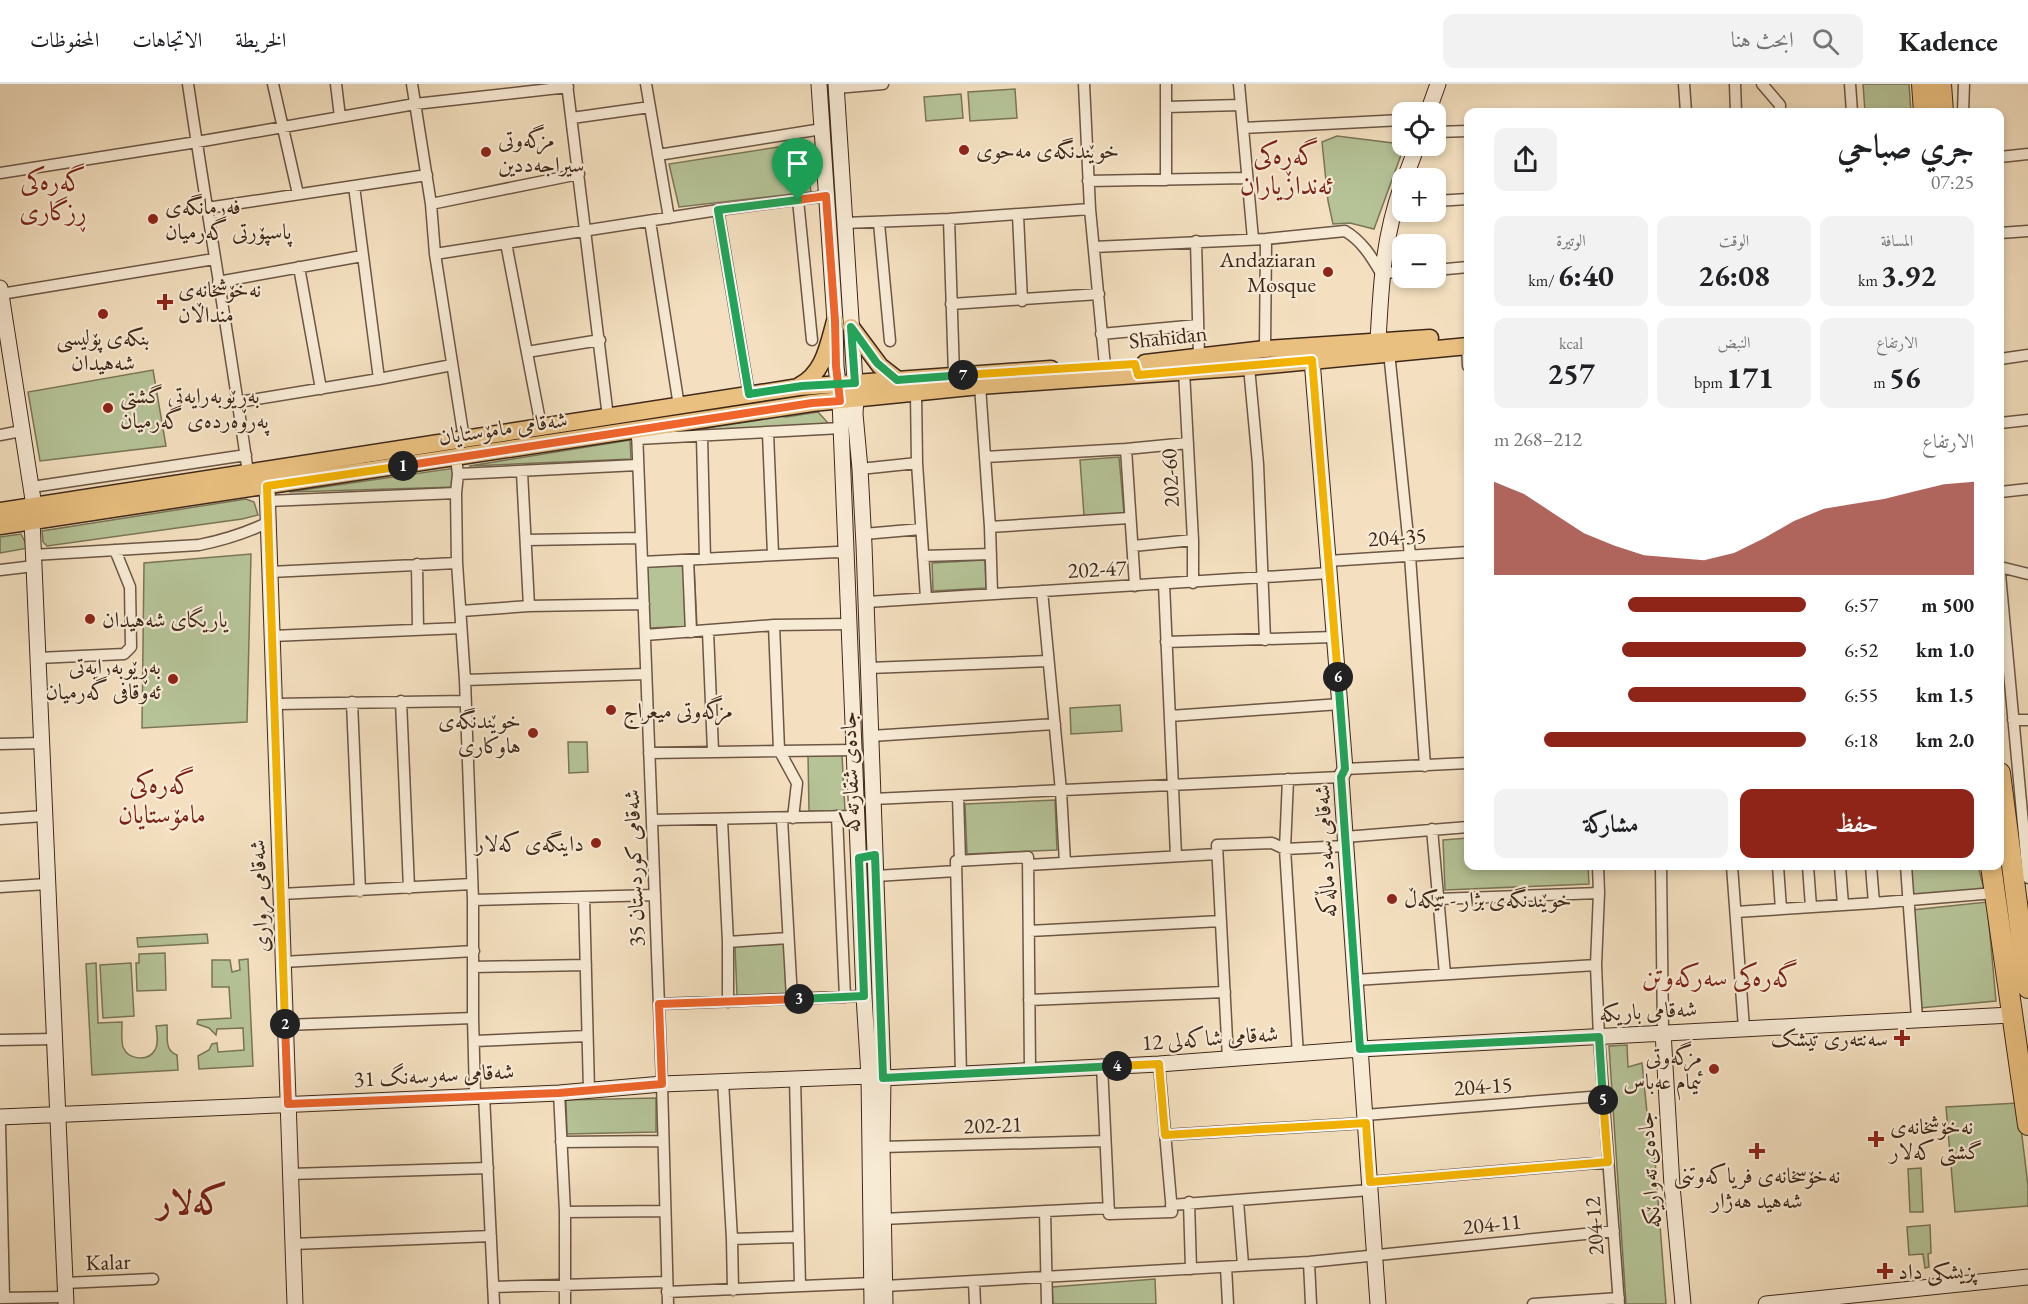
<!DOCTYPE html>
<html lang="ar">
<head>
<meta charset="utf-8">
<style>
	:root { --surface:#fff; --page:#f2f2f2; --text:#202124; --muted:#757577; --line:#e0e0e0; --accent:#8f2418 }
	body { margin:0; font-family:"EB Garamond",Amiri,serif; background:var(--page); color:var(--text); direction:rtl; height:100vh; display:flex; flex-direction:column; font-size:22px; white-space:nowrap }
	* { box-sizing:border-box; margin:0 }
	p { font-size:20px; color:var(--muted) }
	.icon { flex:none; width:33px; height:33px; fill:none; stroke:currentColor; stroke-width:2; stroke-linecap:round; stroke-linejoin:round }
	.map { position:relative; flex:1; overflow:hidden; direction:ltr }
	.sheet { position:absolute; left:1464px; top:24px; width:540px; height:762px; display:flex; flex-direction:column; background:var(--surface); border-radius:12px; box-shadow:0 3px 9px #0003; direction:rtl }
	.sheet>* { flex:none }
	.controls { position:absolute; left:1392px; top:18px; display:grid; gap:12px }
	.controls a { display:grid; place-items:center; width:54px; height:54px; border-radius:12px; background:var(--surface); box-shadow:0 3px 9px #0003; font-size:30px }
	.pin { position:absolute; display:grid; place-items:center; width:51px; height:51px; color:#fff; margin:-62px -26px; border-radius:50% 50% 50% 0; rotate:-45deg; box-shadow:0 0 6px #0007 }
	.pin .icon { rotate:45deg }
	.km { position:absolute; width:30px; height:30px; margin:-15px; border-radius:50%; background:#222; color:#fff; font-size:16px; line-height:30px; text-align:center }
	.round { display:grid; place-items:center; flex:none; width:63px; height:63px; border-radius:12px; background:var(--page) }
	.headline { display:flex; align-items:center; justify-content:space-between; height:102px; padding:0 30px }
	h1 { font-size:33px; font-weight:700; line-height:45px }
	.metrics { display:grid; grid-template-columns:repeat(3,1fr); gap:9px; height:102px; padding:6px 30px }
	.metrics div { display:grid; align-content:center; border-radius:12px; background:var(--page); text-align:center }
	.metrics b { font-size:30px; font-weight:700 }
	.metrics small { font-size:16px; font-weight:400 }
	.metrics p { font-size:16px }
	.chart { height:168px; padding:12px 30px }
	.chart p { display:flex; justify-content:space-between }
	.chart svg { width:100%; height:108px; margin-top:6px; fill:var(--accent); opacity:.7 }
	.action { display:flex; gap:12px; margin-top:auto; padding:12px 30px }
	.action a { flex:1; height:69px; border-radius:12px; background:var(--accent); color:#fff; font-size:24px; font-weight:700; line-height:69px; text-align:center }
	.action a+a { background:var(--page); color:var(--text) }
	ul { padding:0 30px; list-style:none; font-size:20px }
	li { display:grid; grid-template-columns:96px 72px 1fr; align-items:center; height:45px }
	li i { height:15px; border-radius:8px; background:var(--accent) }
	header { display:flex; align-items:center; gap:36px; box-sizing:border-box; height:84px; padding:0 30px; background:var(--surface); border-bottom:2px solid var(--line) }
	header strong { font-size:28px }
	nav { display:flex; gap:33px; margin-inline-start:auto; font-size:21px }
	.search { width:420px; height:54px; background:var(--page); display:flex; align-items:center; gap:15px; box-sizing:border-box; padding:0 21px; border-radius:12px; color:var(--muted); font-size:22px }
	.map>svg:first-child { display:block }
</style>
</head>
<body>
<header>
<strong>Kadence</strong>
<div class="search"><svg class="icon" aria-label="search" viewBox="0 0 24 24"><circle cx="10" cy="10" r="6"/><path d="M15 15l6 6"/></svg>ابحث هنا</div>
<nav><a>الخريطة</a><a>الاتجاهات</a><a>المحفوظات</a></nav>
</header>
<div class="map">
<svg width="2028" height="1220" viewBox="0 0 2028 1220">
	<rect width="100%" height="100%" fill="#f4e0c0"/>
	<filter id="stains"><feTurbulence type="fractalNoise" baseFrequency=".00333" numOctaves="4"/><feColorMatrix values="0 0 0 0 .2 0 0 0 0 .09 0 0 0 0 .02 0 0 0 .5 -.17"/></filter>
	<radialGradient id="worn" r=".72"><stop offset=".6" stop-color="#630" stop-opacity="0"/><stop offset="1" stop-color="#630" stop-opacity=".3"/></radialGradient>
	<path fill="#b5c397" stroke="#7a7658" stroke-width="1.5" d="M1863,0h46l2,28h-46z
		M1015,5l2,29 -47,3 -2,-29z
		M961,10l2,24 -37,3 -2,-24z
		M1337,52l56,7 8,12 -27,74 -24,-6 -17,1 -5,-23 -6,-59z
		M804,59l7,49 -132,15 -10,-43z
		M153,286l13,76 -126,15 -12,-69z
		M818,328l11,12 -137,7 80,-16 14,2z
		M630,356l1,19 -162,7z
		M1119,373l5,56 -40,3 -4,-56z
		M455,384v19l-166,5z
		M246,415l8,3 4,13 -16,4 -195,27 -4,-4 -1,-11z
		M21,450l7,14 -28,5v-16z
		M251,470l-4,168 -105,6 2,-165z
		M985,476l1,28 -53,3 -1,-28z
		M694,480l3,62 -48,2 -2,-62z
		M1120,621l2,26 -51,3 -1,-26z
		M568,658h19l1,30 -19,1z
		M808,671h34l3,56h-36z
		M1055,716l2,50 -90,4 -2,-50z
		M1468,754v28h120l1,18 -144,6 -2,-50z
		M1909,782h69l6,23 -73,6z
		M1987,818l9,99 -76,7 -8,-98z
		M207,850l1,9 -70,4 -1,-9z
		M785,860l2,50 -50,2 -2,-50z
		M165,869l1,37 -29,1 -1,-28h3v-9z
		M248,875l5,107 -54,3 -1,-13 11,-6 3,-6 5,-1 1,9 26,-2 -1,-22 -26,1 -1,6 -7,-7 -12,-4 1,-4 33,-2 -2,-31h-17v-27h18l2,12 8,-2 -1,-10z
		M96,879l2,60 24,-1c0,8 -1,18 1,25 5,13 25,15 32,3 4,-7 2,-16 1,-24l11,-1c1,12 -3,25 10,30l1,15 -86,5 -6,-111z
		M131,879l3,53 -31,2 -3,-53z
		M1627,961l1,22 14,-4 6,59 5,11 13,171h-40l-17,-258z
		M656,1014v34l-89,2 -1,-34z
		M2018,1019l10,83v20l-73,6 -9,-105z
		M1921,1084l2,44h-13l-2,-43z
		M1930,1141l1,28 -3,1 1,13 -4,1 -2,-14 -14,1 -2,-28z
		M1155,1195l1,25h-103l-1,-17z"/>
	<g fill="none" stroke-linecap="round" stroke-linejoin="round">
		<g stroke="#6c5644" stroke-width="13">
			<path id="street" d="M188,0c19,130 42,259 60,389
				M273,0l25,110
				M336,0l4,33
				M412,0l19,120 4,50 29,185
				M567,0l41,333
				M646,0l23,134
				M1084,0l6,125 15,157
				M1239,0l14,155
				M1684,0l2,28
				M1735,0l1,28
				M1762,0l18,21v7
				M1850,0l2,28
				M836,4l47,-4
				M1166,23l74,-2
				M1963,28l1,-28
				M572,34l78,-11
				M1243,44l159,-8
				M1436,48l32,-1
				M658,71l164,-26
				M2000,73l28,-3
				M0,89l197,-31 218,-38 153,-17
				M1166,96v-96
				M1088,97l159,-3
				M354,102l25,193
				M798,116l14,140
				M1436,117l32,-2
				M431,120l148,-30
				M207,124l220,-33
				M718,126l31,184
				M1018,131l4,86
				M949,135l5,156
				M650,137l29,185
				M844,139l105,-4 141,-10
				M879,139l11,118
				M2000,149l28,-2
				M1196,157l3,116
				M506,159l35,183
				M1094,163l172,-8 79,-8c17,10 26,25 36,42l21,-1
				M435,170l283,-44 108,-14
				M299,183l22,122
				M1436,186l32,-3
				M218,198l144,-26
				M1,210l213,-35
				M951,220l148,-10
				M1101,250l97,-9
				M1467,262l1,20
				M1265,265l1,-110
				M527,268l73,-12
				M1389,268l21,204 15,210
				M2000,275l28,-4
				M1249,283l9,97 7,176
				M1184,287l9,169v43
				M980,302l10,141 2,67
				M916,309l1,70 9,135
				M239,318l140,-23 73,-14
				M2000,339l28,-3
				M637,347l25,653 6,220
				M768,349l5,121
				M0,351l21,-4
				M702,353l3,122
				M637,355l204,-11
				M1126,365l9,137
				M985,373l141,-8 62,-6
				M456,374l2,16 -2,19 1,70 8,117 8,220v118l2,77
				M860,385l57,-6
				M522,388l7,134
				M458,390l180,-9
				M32,403l214,-32
				M2000,408l28,-3
				M268,417l188,-8
				M990,443l139,-9
				M864,450l57,-5
				M527,456l114,-2
				M1133,462l60,-6
				M33,471l166,-10c25,-5 47,-12 70,-23
				M923,472l68,-2
				M688,476l3,72
				M1328,477l140,-9
				M642,478l195,-10 9,2
				M417,480l1,66
				M2000,483l28,7
				M0,486l34,-4
				M270,488l187,-9
				M2000,490l28,304
				M1164,500l12,272
				M1042,507l19,200 4,72
				M867,518l462,-29
				M461,527l68,-5 115,-2
				M774,541l5,125 18,33 -4,35
				M708,547l5,120
				M645,551l129,-10 75,-1
				M272,552l189,-8
				M1166,558l168,-5
				M38,574l86,-4 7,-7 -1,-60 -15,-37
				M869,584l179,-7
				M465,596l181,-6
				M401,617l8,187
				M352,618l8,189
				M275,620l190,-3
				M1170,632l170,-12
				M2013,636h15
				M871,652l184,-12
				M0,660l41,-1
				M649,669l205,-3
				M1345,685l123,-6
				M1288,695l-3,70 13,206
				M958,712l2,65
				M873,715l468,-22
				M837,732l8,181
				M0,735l44,-3
				M782,735l10,180
				M652,736l205,-4
				M722,736l6,122v60
				M1432,745l13,145
				M1345,753l123,-10
				M1028,781l189,-11
				M1598,782l1,27 -3,72 3,72 20,267
				M1661,782l2,166
				M1732,782l12,162
				M1778,782l3,43
				M1808,782l3,41
				M1840,782l3,39
				M1871,782l3,37
				M1906,782l11,152
				M876,792l80,-5
				M0,803l47,-3
				M281,810l191,-10
				M584,813l5,193
				M1438,815l161,-6
				M473,816l182,-5
				M1736,828l138,-9 121,-10
				M1029,847l192,-10
				M728,858l60,-4
				M283,878l191,-11
				M473,883l113,-2
				M1355,896l241,-15
				M1029,916l196,-8
				M659,920l205,-8
				M285,941l188,-7
				M0,956l54,-1
				M475,957l112,-5
				M1228,975l-11,-214 55,-2 13,6 61,-3
				M1102,982l7,148 63,-2 -13,-148
				M961,991l-5,-214 72,-4 2,213
				M795,994l5,208
				M723,997l9,158 1,51
				M559,1009l6,119v92
				M484,1011l10,209
				M1365,1031l238,-19
				M0,1040l4,173
				M1165,1051l201,-12
				M561,1058l102,-1
				M882,1063l223,-6
				M290,1090l198,-6
				M1370,1098l238,-20
				M1238,1117l5,64
				M1189,1118l2,67
				M1171,1121l199,-15
				M1045,1127l2,93
				M565,1128l100,-1
				M883,1135l226,-11
				M732,1155l67,-2
				M293,1160l198,-8
				M1309,1178l2,42
				M1226,1183l2,37
				M974,1198l1,22
				M65,1199l88,-4
				M885,1202l424,-24 305,-31
				M493,1203l174,-5
				M667,1208l205,-9
				M0,1214l65,-1
				M1533,1220l86,-6"/>
		</g>
		<g stroke="#3f281a" stroke-width="17">
			<path id="secondary" d="M819,0l16,237 1,45 4,35 24,595 5,80 3,228
				M836,0l20,314 -1,16 5,55 4,76 19,533 -1,69 3,157
				M1428,28l10,-28
				M1405,94l12,-32
				M0,204l34,218
				M1378,257c3,-56 5,-102 24,-156
				M1312,276l33,409 -4,8 37,527
				M267,402l28,818
				M32,436l34,784
				M1663,948l9,154 11,118
				M883,994l276,-14 201,-15 651,-34
				M0,1033l559,-24 103,-9 207,-8
				M1766,1220l262,-27"/>
		</g>
		<g stroke="#3f281a" stroke-width="19">
			<path id="primary" d="M851,243l29,39 18,14
				M1145,279l120,-14 165,-11
				M799,302c25,-13 29,-40 36,-65
				M0,427l799,-124 252,-18
				M0,442l812,-123 168,-17 269,-19 219,-21"/>
		</g>
		<g stroke="#3f281a" stroke-width="22">
			<path id="highway" d="M1922,0l2,28
				M1941,0l2,28
				M2000,689l28,215
				M1991,782l37,259"/>
		</g>
		<use href="#street" stroke="#f8ebd6" stroke-width="10"/>
		<use href="#secondary" stroke="#f8ebd6" stroke-width="15"/>
		<use href="#primary" stroke="#eac080" stroke-width="16"/>
		<use href="#highway" stroke="#eac080" stroke-width="20"/>
	</g>
	<g fill="none" stroke-linecap="round" stroke-linejoin="round">
		<g stroke="#fff" stroke-width="12">
			<path id="split-1" d="M403,382l409,-63 28,-2 -4,-35 -1,-45 -9,-125 -28,4"/>
		</g>
		<g stroke="#fff" stroke-width="12">
			<path id="split-2" d="M285,940l-18,-538 136,-20"/>
		</g>
		<g stroke="#fff" stroke-width="12">
			<path id="split-3" d="M285,940l3,80 271,-11 103,-9 -3,-80 140,-5"/>
		</g>
		<g stroke="#fff" stroke-width="12">
			<path id="split-4" d="M799,915l65,-3 -5,-138 16,-3 8,223 234,-12"/>
		</g>
		<g stroke="#fff" stroke-width="12">
			<path id="split-5" d="M1117,982l42,-2 6,71 201,-12 4,59 238,-20 -5,-62"/>
		</g>
		<g stroke="#fff" stroke-width="12">
			<path id="split-6" d="M1338,593l7,92 -4,8 19,272 239,-12 4,63"/>
		</g>
		<g stroke="#fff" stroke-width="12">
			<path id="split-7" d="M963,291l172,-11 3,11 174,-15 26,317"/>
		</g>
		<g stroke="#fff" stroke-width="12">
			<path id="split-8" d="M798,116l-80,10 31,184 53,-8 53,-3 -4,-56 26,36 20,17 66,-5"/>
		</g>
		<use href="#split-1" stroke="#f0652b" stroke-width="8"/>
		<use href="#split-2" stroke="#f5b400" stroke-width="8"/>
		<use href="#split-3" stroke="#f0652b" stroke-width="8"/>
		<use href="#split-4" stroke="#22a559" stroke-width="8"/>
		<use href="#split-5" stroke="#f5b400" stroke-width="8"/>
		<use href="#split-6" stroke="#22a559" stroke-width="8"/>
		<use href="#split-7" stroke="#f5b400" stroke-width="8"/>
		<use href="#split-8" stroke="#22a559" stroke-width="8"/>
	</g>
	<g fill="#8f2418" stroke="#f8ebd6" stroke-width="2">
		<circle cx="964" cy="66" r="6"/>
		<circle cx="486" cy="68" r="6"/>
		<circle cx="153" cy="135" r="6"/>
		<circle cx="1328" cy="188" r="6"/>
		<path d="M162 209h6v6h6v6h-6v6h-6v-6h-6v-6h6z"/>
		<circle cx="103" cy="230" r="6"/>
		<circle cx="108" cy="324" r="6"/>
		<circle cx="90" cy="535" r="6"/>
		<circle cx="173" cy="595" r="6"/>
		<circle cx="611" cy="626" r="6"/>
		<circle cx="533" cy="649" r="6"/>
		<circle cx="596" cy="759" r="6"/>
		<circle cx="1392" cy="815" r="6"/>
		<path d="M1899 945h6v6h6v6h-6v6h-6v-6h-6v-6h6z"/>
		<circle cx="1714" cy="985" r="6"/>
		<path d="M1873 1046h6v6h6v6h-6v6h-6v-6h-6v-6h6z"/>
		<path d="M1754 1058h6v6h6v6h-6v6h-6v-6h-6v-6h6z"/>
		<path d="M1882 1178h6v6h6v6h-6v6h-6v-6h-6v-6h6z"/>
	</g>
	<g text-anchor="middle" dominant-baseline="central" stroke-width="4.5" stroke-linejoin="round" paint-order="stroke">
		<g font-size="22" fill="#3f281a" stroke="#f8ebd6" text-anchor="start">
			<text x="498" y="55">مزگەوتی<tspan x="498" dy="25">سیراجەددین</tspan></text>
			<text x="976" y="66">خوێندنگەی مەحوی</text>
			<text x="165" y="122">فەرمانگەی<tspan x="165" dy="25">پاسپۆرتی گەرمیان</tspan></text>
			<text x="1316" y="175" text-anchor="end">Andaziaran<tspan x="1316" dy="25">Mosque</tspan></text>
			<text x="178" y="205">نەخۆشخانەی<tspan x="178" dy="25">منداڵان</tspan></text>
			<text x="103" y="253" text-anchor="middle">بنکەی پۆلیسی<tspan x="103" dy="25">شەهیدان</tspan></text>
			<text x="120" y="311">بەڕێوبەرایەتی گشتی<tspan x="120" dy="25">پەروەردەی گەرمیان</tspan></text>
			<text x="102" y="535">یاریگای شەهیدان</text>
			<text x="161" y="582" text-anchor="end">بەڕێوبەرایەتی<tspan x="161" dy="25">ئەوقافی گەرمیان</tspan></text>
			<text x="623" y="626">مزگەوتی میعراج</text>
			<text x="521" y="636" text-anchor="end">خوێندنگەی<tspan x="521" dy="25">هاوکاری</tspan></text>
			<text x="584" y="759" text-anchor="end">داینگەی کەلار</text>
			<text x="1404" y="815">خوێندنگەی بژار - تێکەڵ</text>
			<text x="1888" y="954" text-anchor="end">سەنتەری تیشک</text>
			<text x="1702" y="972" text-anchor="end">مزگەوتی<tspan x="1702" dy="25">ئیمام عەباس</tspan></text>
			<text x="1890" y="1042">نەخۆشخانەی<tspan x="1890" dy="25">گشتی کەلار</tspan></text>
			<text x="1757" y="1091" text-anchor="middle">نەخۆسخانەی فریاکەوتنی<tspan x="1757" dy="25">شەهید هەژار</tspan></text>
			<text x="1898" y="1187">پزیشکی داد</text>
		</g>
		<g font-size="22" fill="#3f281a" stroke="#f8ebd6">
			<text transform="translate(1168 253) rotate(-6)">Shahidan</text>
			<text transform="translate(503 344) rotate(-8)">شەقامی مامۆستایان</text>
			<text transform="translate(1170 394) rotate(-93)">202-60</text>
			<text transform="translate(1397 453) rotate(-4)">204-35</text>
			<text transform="translate(1097 485) rotate(-3)">202-47</text>
			<text transform="translate(850 688) rotate(-92)">جادەی شقارتەکە</text>
			<text transform="translate(1325 767) rotate(-93)">شەقامی سەد ماڵەکە</text>
			<text transform="translate(634 784) rotate(-92)">شەقامی کوردستان 35</text>
			<text transform="translate(259 812) rotate(-92)">شەقامی مرواری</text>
			<text transform="translate(1648 927) rotate(-3)">شەقامی باریکە</text>
			<text transform="translate(1210 954) rotate(-4)">شەقامی شاکەلی 12</text>
			<text transform="translate(434 991) rotate(-3)">شەقامی سەرسەنگ 31</text>
			<text transform="translate(1483 1002) rotate(-4)">204-15</text>
			<text transform="translate(993 1041) rotate(-2)">202-21</text>
			<text transform="translate(1649 1086) rotate(-94)">جادەی تەوارێکە</text>
			<text transform="translate(1492 1140) rotate(-6)">204-11</text>
			<text transform="translate(1594 1142) rotate(-94)">204-12</text>
			<text transform="translate(108 1178) rotate(-2)">Kalar</text>
		</g>
		<g font-size="26" fill="#7a1f14" stroke="#f8ebd6">
			<text x="1286" y="71">گەڕەکی<tspan x="1286" dy="30">ئەندازیاران</tspan></text>
			<text x="53" y="97">گەرەکی<tspan x="53" dy="30">ڕزگاری</tspan></text>
			<text x="162" y="700">گەرەکی<tspan x="162" dy="30">مامۆستایان</tspan></text>
			<text x="1720" y="893">گەرەکی سەرکەوتن</text>
		</g>
		<g font-size="34" font-weight="bold" fill="#7a1f14" stroke="#f8ebd6">
			<text x="192" y="1117">کەلار</text>
		</g>
	</g>
	<rect width="100%" height="100%" filter="url(#stains)"/>
	<rect width="100%" height="100%" fill="url(#worn)"/>
</svg>
<div class="controls">
<a><svg class="icon" aria-label="locate" viewBox="0 0 24 24"><circle cx="12" cy="12" r="6"/><path d="M12 2v4M12 18v4M2 12h4M18 12h4"/></svg></a>
<a>+</a>
<a>−</a>
</div>
<div class="pin" style="left:798px;top:116px;background:#1e9e55"><svg class="icon" aria-label="arrive" viewBox="0 0 24 24"><path d="M6 21V4h12l-3 4 3 4H6"/></svg></div>
<b class="km" style="left:403px;top:382px">1</b>
<b class="km" style="left:285px;top:940px">2</b>
<b class="km" style="left:799px;top:915px">3</b>
<b class="km" style="left:1117px;top:982px">4</b>
<b class="km" style="left:1603px;top:1016px">5</b>
<b class="km" style="left:1338px;top:593px">6</b>
<b class="km" style="left:963px;top:291px">7</b>
<section class="sheet">
<div class="headline"><div><h1>جري صباحي</h1><p>07:25</p></div><a class="round"><svg class="icon" aria-label="share" viewBox="0 0 24 24"><path d="M12 15V3M7 8l5-5 5 5M5 13v7h14v-7"/></svg></a></div>
<div class="metrics">
<div><p>المسافة</p><b>3.92<small> km</small></b></div>
<div><p>الوقت</p><b>26:08</b></div>
<div><p>الوتيرة</p><b>6:40<small> /km</small></b></div>
</div>
<div class="metrics">
<div><p>الارتفاع</p><b>56<small> m</small></b></div>
<div><p>النبض</p><b>171<small> bpm</small></b></div>
<div><p>kcal</p><b>257</b></div>
</div>
<div class="chart"><p><span>الارتفاع</span>212–268 m</p>
<svg viewBox="0 0 160 44" preserveAspectRatio="none"><path d="M0 44V6L10 11L20 19L30 27L40 32L50 36L60 37L70 38L80 35L90 29L100 22L110 17L120 15L130 13L140 10L150 7L160 6V44z"/></svg>
</div>
<ul>
<li><b>500 m</b>6:57<i style="width:57%"></i></li>
<li><b>1.0 km</b>6:52<i style="width:59%"></i></li>
<li><b>1.5 km</b>6:55<i style="width:57%"></i></li>
<li><b>2.0 km</b>6:18<i style="width:84%"></i></li>
</ul>
<div class="action"><a>حفظ</a><a>مشاركة</a></div>
</section>
</div>
</body>
</html>
